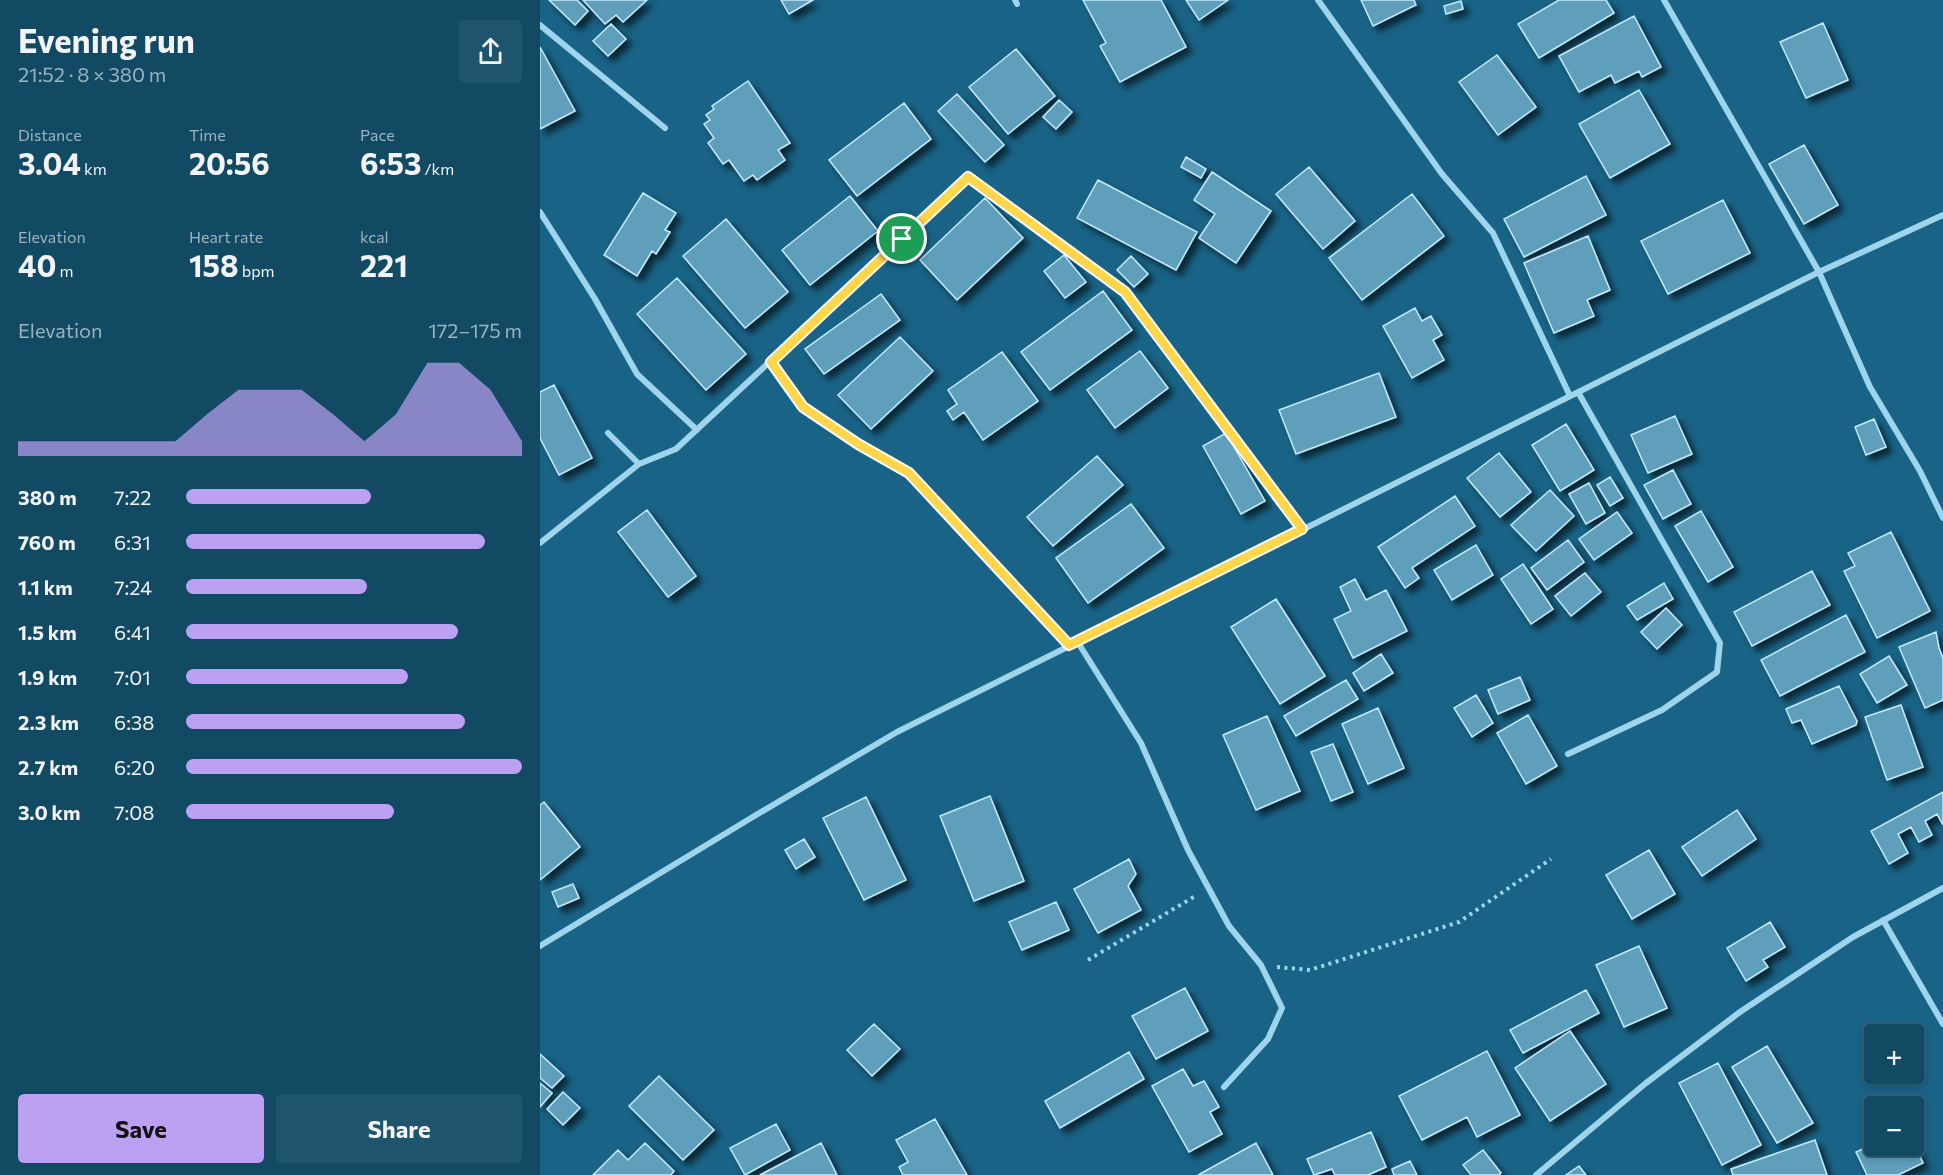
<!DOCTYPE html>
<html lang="en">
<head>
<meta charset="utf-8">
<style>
	:root { --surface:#124a64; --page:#1f546d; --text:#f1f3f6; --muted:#9cb3bf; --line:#316278; --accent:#bca0f2 }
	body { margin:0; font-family:Commissioner,sans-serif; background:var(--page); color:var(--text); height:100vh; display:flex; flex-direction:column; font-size:22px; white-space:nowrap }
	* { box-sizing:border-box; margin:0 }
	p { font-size:20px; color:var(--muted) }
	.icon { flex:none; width:33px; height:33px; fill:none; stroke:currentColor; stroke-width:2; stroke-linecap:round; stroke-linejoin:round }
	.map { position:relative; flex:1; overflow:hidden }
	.sheet { display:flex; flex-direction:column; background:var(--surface); width:540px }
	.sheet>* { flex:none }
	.controls { position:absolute; left:1324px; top:1024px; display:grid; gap:12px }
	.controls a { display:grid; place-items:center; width:60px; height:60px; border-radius:6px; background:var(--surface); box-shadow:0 3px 9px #0003,0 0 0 2px var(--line); font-size:30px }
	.pin { position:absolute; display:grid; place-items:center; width:51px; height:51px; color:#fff; margin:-26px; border:3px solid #fff; border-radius:50%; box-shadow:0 2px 6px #0007 }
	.round { display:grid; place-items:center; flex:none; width:63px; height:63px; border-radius:6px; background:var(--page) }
	.head { display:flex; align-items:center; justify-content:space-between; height:102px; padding:0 18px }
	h1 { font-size:33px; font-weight:700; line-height:45px }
	.metrics { display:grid; grid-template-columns:repeat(3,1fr); gap:9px; height:102px; padding:6px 18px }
	.metrics div { display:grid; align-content:center }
	.metrics b { font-size:30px; font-weight:700 }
	.metrics small { font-size:16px; font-weight:400 }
	.metrics p { font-size:16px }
	.chart { height:168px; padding:12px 18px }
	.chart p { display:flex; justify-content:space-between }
	.chart svg { width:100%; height:108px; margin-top:6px; fill:var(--accent); opacity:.7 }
	.cta { display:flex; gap:12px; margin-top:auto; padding:12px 18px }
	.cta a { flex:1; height:69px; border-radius:6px; background:var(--accent); color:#111; font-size:24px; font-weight:700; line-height:69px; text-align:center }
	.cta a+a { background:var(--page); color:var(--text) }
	ul { padding:0 18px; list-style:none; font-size:20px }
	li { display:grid; grid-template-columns:96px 72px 1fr; align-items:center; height:45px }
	li i { height:15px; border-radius:8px; background:var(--accent) }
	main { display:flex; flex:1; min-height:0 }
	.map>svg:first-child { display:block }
</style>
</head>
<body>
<main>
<section class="sheet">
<div class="head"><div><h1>Evening run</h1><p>21:52 · 8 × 380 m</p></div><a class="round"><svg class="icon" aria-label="share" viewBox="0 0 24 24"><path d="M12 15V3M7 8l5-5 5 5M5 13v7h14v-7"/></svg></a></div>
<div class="metrics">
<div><p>Distance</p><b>3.04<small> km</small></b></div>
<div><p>Time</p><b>20:56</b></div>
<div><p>Pace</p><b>6:53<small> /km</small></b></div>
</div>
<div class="metrics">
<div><p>Elevation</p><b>40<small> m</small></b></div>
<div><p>Heart rate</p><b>158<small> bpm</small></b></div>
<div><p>kcal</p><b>221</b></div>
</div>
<div class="chart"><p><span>Elevation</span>172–175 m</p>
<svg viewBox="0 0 160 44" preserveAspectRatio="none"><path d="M0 44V38L10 38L20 38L30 38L40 38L50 38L60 27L70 17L80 17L90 17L100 27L110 38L120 27L130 6L140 6L150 17L160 38V44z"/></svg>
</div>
<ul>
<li><b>380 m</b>7:22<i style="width:55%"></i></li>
<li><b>760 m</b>6:31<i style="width:89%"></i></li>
<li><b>1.1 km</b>7:24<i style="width:54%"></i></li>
<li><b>1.5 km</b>6:41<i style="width:81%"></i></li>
<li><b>1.9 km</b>7:01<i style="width:66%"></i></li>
<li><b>2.3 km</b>6:38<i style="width:83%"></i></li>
<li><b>2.7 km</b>6:20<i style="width:100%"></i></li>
<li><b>3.0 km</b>7:08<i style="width:62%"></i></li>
</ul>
<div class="cta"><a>Save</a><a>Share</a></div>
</section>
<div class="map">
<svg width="1403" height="1175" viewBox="0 0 1403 1175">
	<defs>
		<filter id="shadow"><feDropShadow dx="5.5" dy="5.5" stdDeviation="3" flood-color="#0009"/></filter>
	</defs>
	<rect width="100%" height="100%" fill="#186386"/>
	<path fill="#5e9fbc" stroke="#c4e9f9" stroke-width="1.5" filter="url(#shadow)" d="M9,0h28l11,11 -13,14z
		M43,0h64l-24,22 -7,-7 -11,9z
		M241,0h32l-24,14z
		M543,0h78l25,47 -66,35 -20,-36 6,-3z
		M646,0h42l-29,20z
		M821,0h53l2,5 -43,21z
		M1019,0h47l8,13 -75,45 -21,-34z
		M921,1l2,8 -17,5 -2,-8z
		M1094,16l27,51 -19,10 -3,-6 -24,12 -4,-8 -32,17 -20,-36z
		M1283,23l25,57 -42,18 -26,-56z
		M71,24l15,15 -18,17 -15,-15z
		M0,47l35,64 -35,18z
		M476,49l39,47 -47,38 -39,-47z
		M957,55l39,52 -38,28 -39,-53z
		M208,81l42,62 -12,7 7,10 -28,20 -4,-5 -9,6 -15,-21 -6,4 -15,-21 6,-5 -10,-14 6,-4 -4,-5 8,-6 -2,-3z
		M1099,90l31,54 -60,34 -31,-54z
		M417,94l47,51 -19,17 -47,-51z
		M519,100l13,12 -16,17 -13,-12z
		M364,103l27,36 -74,57 -28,-36z
		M1264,145l34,60 -34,19 -35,-60z
		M646,157l20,12 -5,9 -20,-11z
		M769,167l46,54 -32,28 -47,-55z
		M672,172l59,39 -35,52 -37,-25 16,-24 -21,-14z
		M1046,176l20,39 -82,42 -20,-38z
		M558,180l99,52 -21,38 -99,-52z
		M103,193l33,20 -11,17 5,2 -14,22 -4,-3 -15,25 -33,-21z
		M872,194l32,42 -82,64 -33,-42z
		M310,196l28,35 -68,54 -28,-35z
		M445,198l38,40 -66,62 -37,-40z
		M1183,200l27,53 -82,41 -27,-53z
		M186,219l62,73 -43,36 -62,-72z
		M1048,236l22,54 -23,10 7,16 -40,17 -30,-70z
		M524,255l22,27 -21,16 -21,-27z
		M591,256l17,18 -14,13 -17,-17z
		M137,278l69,76 -40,36 -69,-76z
		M563,291l29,39 -82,60 -29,-38z
		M341,294l19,26 -76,54 -19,-25z
		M875,308l7,13 9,-5 11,19 -9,5 11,20 -32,18 -29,-52z
		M360,337l33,34 -62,58 -33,-34z
		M600,351l28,37 -53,40 -28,-38z
		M462,352l36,49 -55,39 -19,-28 -11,8 -6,-9 10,-7 -9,-14z
		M839,373l17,44 -100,37 -17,-44z
		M14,385l38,73 -33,17 -19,-37v-46z
		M1135,416l17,38 -44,19 -17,-38z
		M1334,419l12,28 -20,8 -11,-28z
		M1026,424l28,46 -34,21 -28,-46z
		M686,433l39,68 -24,13 -38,-68z
		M959,453l32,39 -31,25 -33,-39z
		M557,456l26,29 -70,61 -26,-29z
		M1133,470l18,34 -28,15 -19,-34z
		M1070,477l13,21 -13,8 -13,-21z
		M1049,483l16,30 -19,11 -17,-30z
		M1010,490l24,26 -38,35 -25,-26z
		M915,496l20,30 -63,42 7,10 -14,10 -27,-41z
		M591,504l33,44 -76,55 -32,-45z
		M107,510l49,66 -28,21 -50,-65z
		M1161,511l32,56 -25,15 -33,-56z
		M1077,512l15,21 -38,27 -15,-21z
		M1351,532l39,79 -53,27 -33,-67 11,-5 -7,-13z
		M1028,540l16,22 -37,28 -16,-22z
		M936,545l17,30 -41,25 -18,-30z
		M983,564l30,45 -22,15 -30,-45z
		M1272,571l18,34 -78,41 -18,-34z
		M1045,573l16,19 -30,24 -16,-20z
		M815,579l11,21 20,-10 21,41 -54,27 -19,-39 17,-8 -11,-24z
		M1124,583l9,16 -36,21 -10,-14z
		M736,599l49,77 -45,28 -49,-77z
		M1126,608l16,17 -25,24 -16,-17z
		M1306,615l19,37 -85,44 -19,-36z
		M1396,632l3,16 4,10v42l-18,8 -26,-61z
		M841,654l12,19 -29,18 -11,-18z
		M1349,656l18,29 -30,18 -17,-29z
		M980,677l10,23 -32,14 -10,-24z
		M806,680l12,19 -62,37 -12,-20z
		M1299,686l18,35 -1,4 -44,19 -11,-24 -9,3 -6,-14z
		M936,695l17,28 -21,14 -18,-29z
		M1361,705l22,62 -36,13 -22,-63z
		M838,708l26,60 -36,16 -26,-60z
		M988,715l29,51 -31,18 -29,-51z
		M727,716l33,75 -44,19 -33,-75z
		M793,744l20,48 -22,9 -20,-49z
		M1403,792v33l-6,-11 -12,7 7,14 -13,7 -8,-15 -13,7 10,19 -19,11 -18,-33z
		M450,796l34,85 -50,20 -34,-85z
		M326,797l40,83 -42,20 -41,-82z
		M4,802l36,45 -40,33v-75z
		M1197,810l19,29 -54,37 -20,-29z
		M264,839l11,18 -19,12 -11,-19z
		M1109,850l26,44 -43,25 -26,-44z
		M589,859l7,15 -8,12 13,24 -43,23 -24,-44z
		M33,884l6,14 -21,9 -6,-15z
		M516,902l13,28 -47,20 -13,-28z
		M1230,922l15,25 -22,13 5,7 -22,14 -19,-33z
		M1099,946l28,62 -43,19 -28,-62z
		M645,988l23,43 -52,28 -24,-43z
		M1046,990l13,23 -76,40 -13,-23z
		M334,1024l26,25 -28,27 -25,-26z
		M1030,1031l36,53 -56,37 -35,-53z
		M1227,1046l46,77 -36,20 -45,-76z
		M947,1051l33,64 -43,22 -10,-20 -45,23 -23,-44z
		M589,1052l15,27 -84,49 -15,-27z
		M0,1054l24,22 -12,12 -12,-10z
		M1178,1063l43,82 -39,20 -43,-82z
		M643,1069l10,17 11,-5 15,26 -9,5 12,22 -33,18 -37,-66z
		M119,1076l55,54 -31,30 -54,-54z
		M0,1083l12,10 -12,14z
		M23,1092l17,16 -17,17 -16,-16z
		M395,1119l32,56h-64l-4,-8 9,-5 -12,-22z
		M236,1124l14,26 -45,25 -15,-27z
		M831,1132l15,35 -18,8h-33l-3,-6 -18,6 -7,-16z
		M1275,1140l12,35h-94l-2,-6z
		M105,1143l29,28 -3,4h-78l25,-25 10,10z
		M281,1143l16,32h-77z
		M716,1143l17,32h-75z
		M1335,1143v3h39v-3l9,20 -25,12h-31l-11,-23z
		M943,1150l18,23 -2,2h-28l-8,-10z
		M870,1161l7,14h-23l-2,-6z
		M1039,1166l7,9h-20z"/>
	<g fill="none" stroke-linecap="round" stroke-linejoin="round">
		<path stroke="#9ed5ed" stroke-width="4" stroke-dasharray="3 4.5" stroke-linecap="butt" d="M548,960l109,-65
			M737,967l33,3 149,-48 92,-63"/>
		<path stroke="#9ed5ed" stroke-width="6" d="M475,0l2,4
			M778,0l124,174 51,59 77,163
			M1124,0l155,272 51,115 50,84 23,47
			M0,25l125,103
			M0,212l55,87 42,75 60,56
			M231,362l32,45 55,37 51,29 160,172
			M99,464l37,-15 292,-272 157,115 177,237
			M0,543l99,-79 -31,-31
			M537,641l64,102 47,107 41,76 32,39 21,43 -14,31 -44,48
			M1028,754l94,-44 55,-38 3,-29 -142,-251
			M1343,920l60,104
			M0,946l211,-128 146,-86 922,-460 124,-57
			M996,1175l110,-92 94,-71 113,-75 90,-49"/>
	</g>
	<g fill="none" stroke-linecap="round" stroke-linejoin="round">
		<g stroke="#fff" stroke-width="12">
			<path id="route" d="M428,177l157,115 177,237 -233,116 -160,-172 -51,-29 -55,-37 -32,-45z"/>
		</g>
		<use href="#route" stroke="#ffd54a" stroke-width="8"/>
	</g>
</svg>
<div class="controls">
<a>+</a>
<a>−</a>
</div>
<div class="pin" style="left:362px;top:239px;background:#1e9e55"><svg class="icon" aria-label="arrive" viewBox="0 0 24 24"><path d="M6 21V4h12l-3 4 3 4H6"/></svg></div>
</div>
</main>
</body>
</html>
